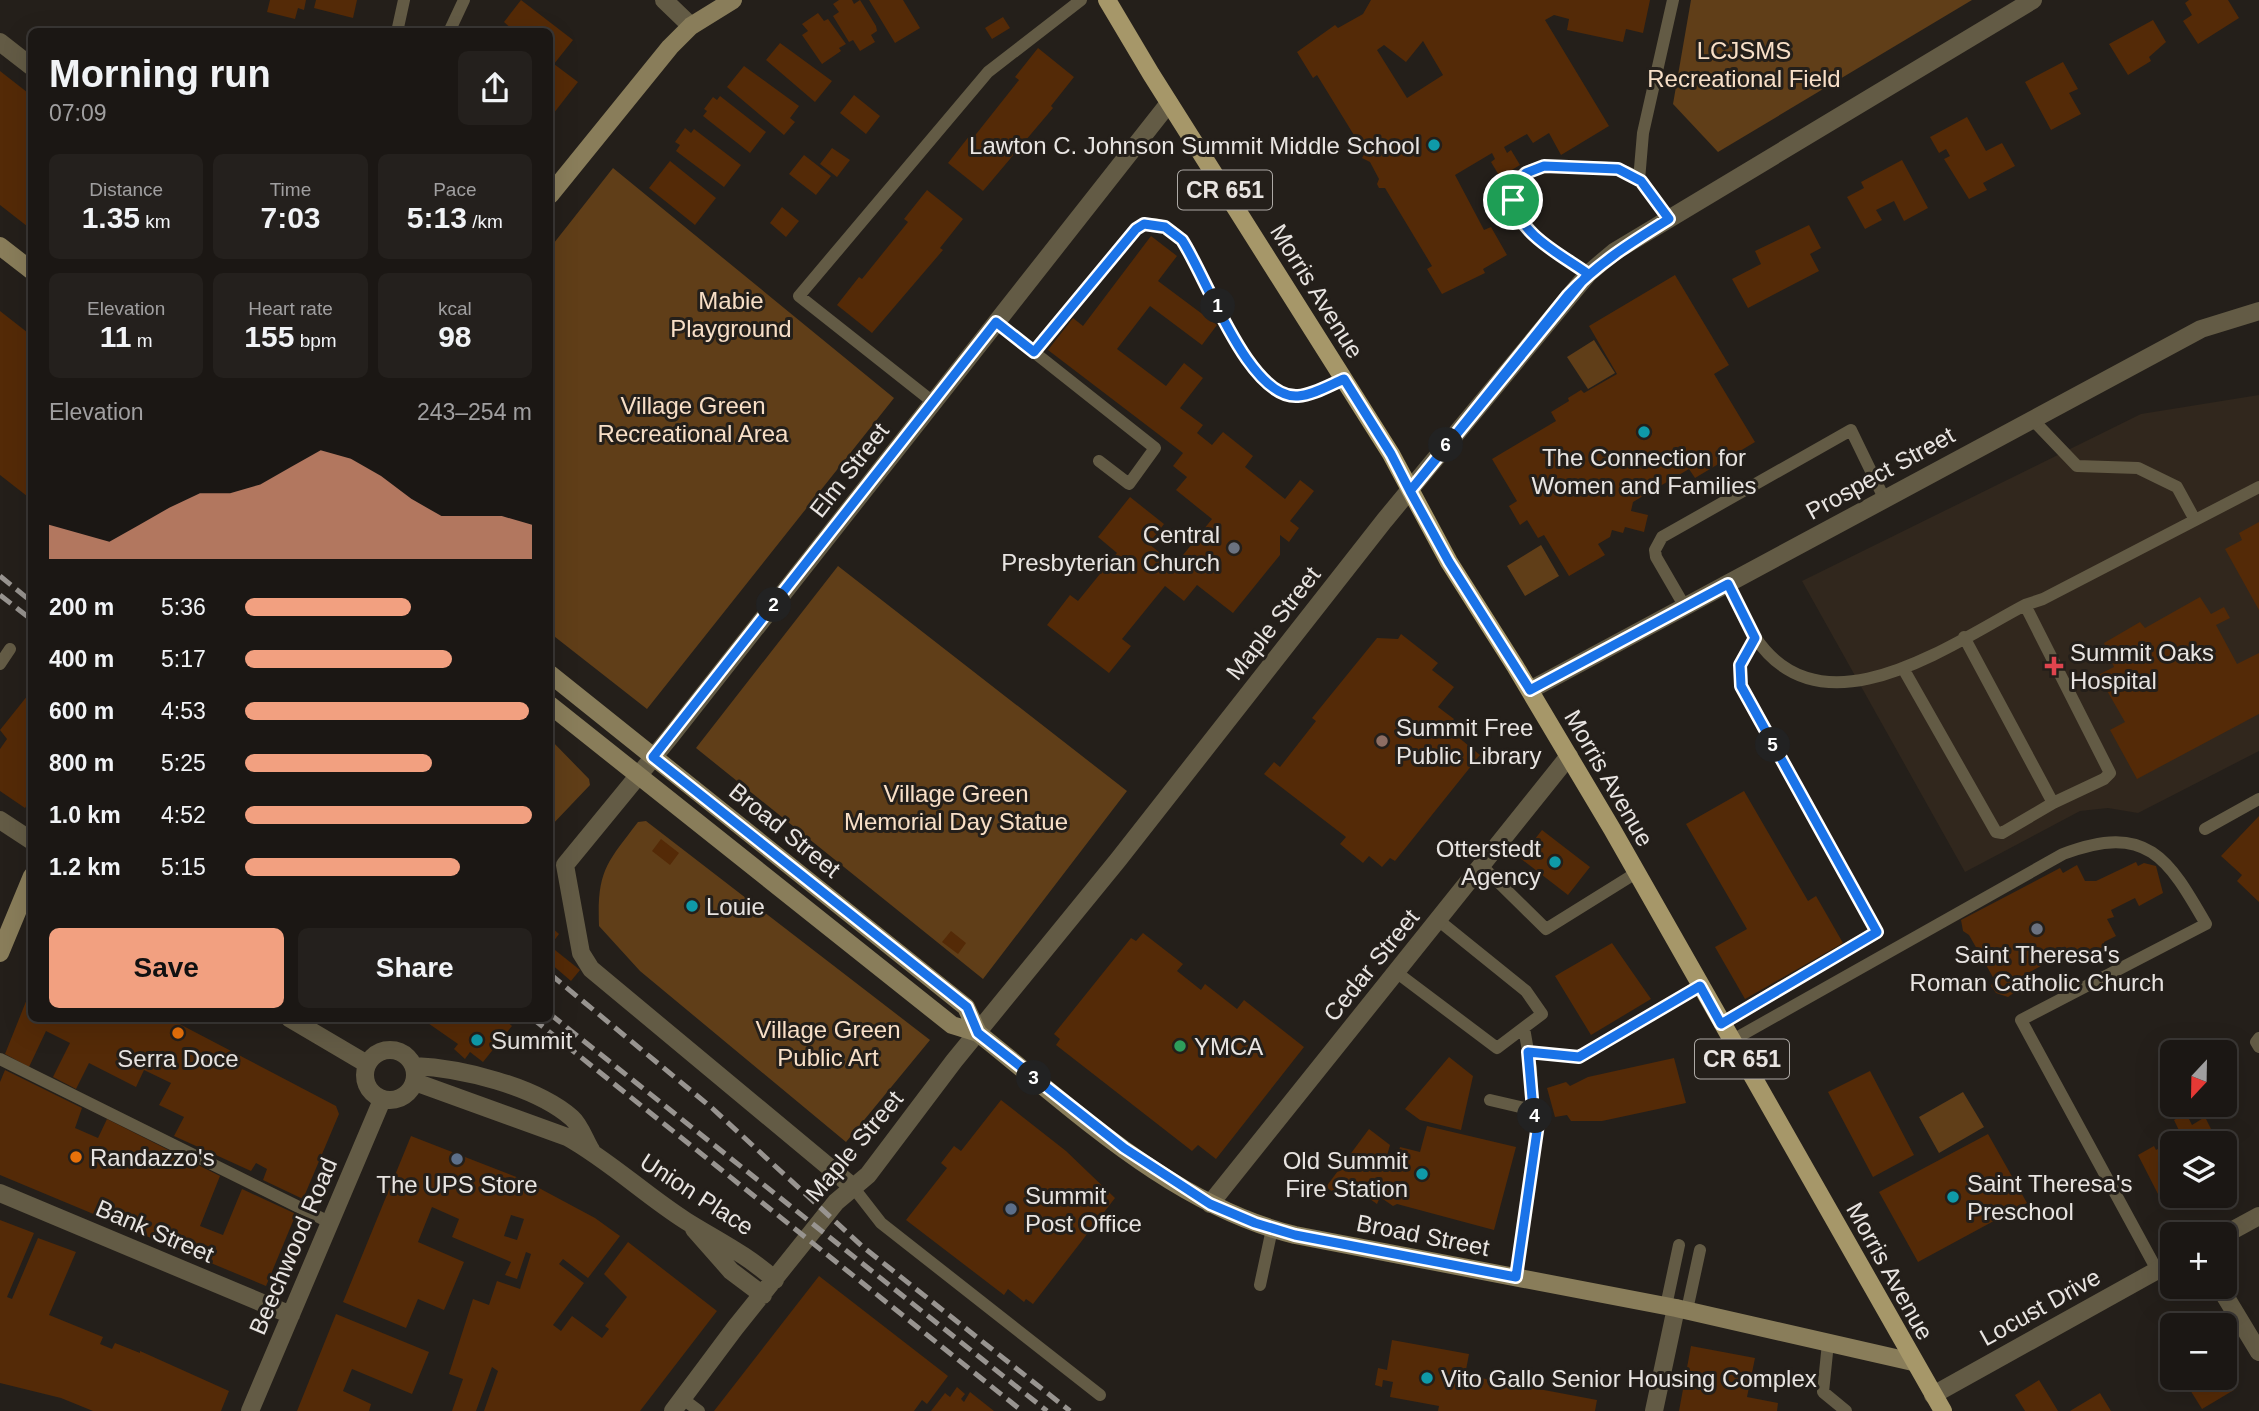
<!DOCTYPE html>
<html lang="en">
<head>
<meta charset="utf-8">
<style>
	:root { --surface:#1b1714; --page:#24201d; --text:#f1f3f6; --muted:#a09fa0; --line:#393634; --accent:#f2a080 }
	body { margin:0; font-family:Arial,sans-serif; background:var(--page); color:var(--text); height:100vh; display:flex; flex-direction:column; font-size:26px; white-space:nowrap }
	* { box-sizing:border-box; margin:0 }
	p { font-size:23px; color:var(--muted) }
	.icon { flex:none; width:38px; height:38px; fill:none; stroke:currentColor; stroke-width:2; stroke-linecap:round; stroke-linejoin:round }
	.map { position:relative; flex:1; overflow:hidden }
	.drawer { position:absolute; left:28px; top:28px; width:525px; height:994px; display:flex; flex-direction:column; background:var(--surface); border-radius:10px; box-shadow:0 7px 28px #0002,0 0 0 2px var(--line) }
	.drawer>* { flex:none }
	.needle { width:46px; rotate:202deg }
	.controls { position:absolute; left:2160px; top:1040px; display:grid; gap:14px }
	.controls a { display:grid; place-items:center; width:77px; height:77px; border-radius:10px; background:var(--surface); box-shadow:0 7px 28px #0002,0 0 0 2px var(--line); font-size:35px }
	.pin { position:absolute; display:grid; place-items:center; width:60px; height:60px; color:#fff; margin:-30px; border:4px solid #fff; border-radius:50%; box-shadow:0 2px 7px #0007 }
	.km { position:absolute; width:35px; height:35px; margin:-18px; border-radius:50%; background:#222; color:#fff; font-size:19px; line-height:35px; text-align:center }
	.round { display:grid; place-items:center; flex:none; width:74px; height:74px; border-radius:10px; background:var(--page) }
	.overview { display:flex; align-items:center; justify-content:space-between; height:119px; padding:0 21px }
	h1 { font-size:38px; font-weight:800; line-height:52px }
	.stats { display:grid; grid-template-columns:repeat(3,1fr); gap:10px; height:119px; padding:7px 21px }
	.stats div { display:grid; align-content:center; border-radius:10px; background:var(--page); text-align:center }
	.stats b { font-size:30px; font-weight:800 }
	.stats small { font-size:19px; font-weight:400 }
	.stats p { font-size:19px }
	.chart { height:196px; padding:14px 21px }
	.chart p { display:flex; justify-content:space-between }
	.chart svg { width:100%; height:126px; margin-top:7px; fill:var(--accent); opacity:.7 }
	.primary-button { display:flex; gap:14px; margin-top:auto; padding:14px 21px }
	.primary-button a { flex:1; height:80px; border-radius:10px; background:var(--accent); color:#111; font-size:28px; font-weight:800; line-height:80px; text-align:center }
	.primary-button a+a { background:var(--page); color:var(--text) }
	ul { padding:0 21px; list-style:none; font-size:23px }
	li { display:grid; grid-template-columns:112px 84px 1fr; align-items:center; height:52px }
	li i { height:18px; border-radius:9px; background:var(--accent) }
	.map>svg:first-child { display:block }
</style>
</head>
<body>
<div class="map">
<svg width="2259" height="1411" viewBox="0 0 2259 1411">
	<rect width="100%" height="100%" fill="#241f1a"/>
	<path fill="#31271d" d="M2259,395v356l-121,62 -30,-5 -28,3 -115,61 -163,-291 339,-167z"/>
	<path fill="#603e18" d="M1691,0h281l-254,152 -45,-48z
		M613,168l281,230 -247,311 -97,-76v-385z
		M1594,340l21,33 -27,16 -21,-32z
		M1541,545l18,31 -34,20 -18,-30z
		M838,566l289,225 -144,188 -287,-231z
		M550,739l39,40 1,6 -40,42z
		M646,821l284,219 -84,102 -206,-171 -41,-45c-2,-55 7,-62 39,-104z
		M1963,1092l21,35 -45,26 -20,-36z"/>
	<path fill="#542a07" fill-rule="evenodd" d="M270,0h36l-2,10 -6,-2 -3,11 -28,-7z
		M316,0h41l-4,18 -39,-10z
		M521,0l52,40 -19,24 24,18 -28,36v-86h-35l-11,-10z
		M839,0h13l2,4 6,-4 16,26 1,5 -6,4 4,7 -15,9 -7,-11 -4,2 -16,-26 6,-4 -6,-8z
		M869,0h34l17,28 -25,15z
		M1371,0h279l-7,33 -17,-4 -3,13 -56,-12 2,-11 -15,-4 -9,5 64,106 -48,29 -12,-22 -16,10 -6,-9 -23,13 3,6 4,-3 9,15 -20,12 -9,-15 4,-3 -3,-6 -37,22 29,55 7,-3 16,28 -24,14 2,4 -43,21 -15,-25 5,-3 -47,-78h-6l-2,-4 2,-5 -9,-17 -8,-4 3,-5 -48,-78 -4,3 -16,-26 38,-27 3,3 25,-14zM1423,41l20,34 -36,23 -30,-48 7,-5 22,17z
		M2189,0h39l11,18 -41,26 -15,-23 9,-6 -7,-12z
		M818,13l6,8 4,-2 18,25 -7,4 2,3 -19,13 -20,-29 6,-4 -6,-7z
		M1003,17l7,11 -18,11 -7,-11z
		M2153,20l13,22 -17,15 2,4 -23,14 -19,-31z
		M780,43l52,38 -17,21 -49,-42z
		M1038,48l36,29 -23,29 2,2 -70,83 -35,-28 22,-28 3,3 46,-58 -4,-3z
		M2063,62l15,27 -9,4 12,21 -30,16 -26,-48z
		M744,66l55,40 -9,12 5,4 -11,13 -57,-48z
		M0,71l32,25v134l-32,-25z
		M854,95l26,21 -14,18 -26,-21z
		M720,96l46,36 -16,21 -47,-37 4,-5 -3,-2 9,-12 4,3z
		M1967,117l19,34 16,-8 13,23 -32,17 4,7 -18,9 -25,-40 6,-3 -4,-7 -7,4 -9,-16z
		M685,128l6,5 3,-4 47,36 -17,22 -48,-36 4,-6 -5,-3z
		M832,148l18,12 -13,17 -17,-13z
		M804,155l27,21 -15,19 -27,-21z
		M1902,160l26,48 -24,13 -10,-20 -18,9 6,10 -17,9 -18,-32 17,-9 -3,-6z
		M670,161l46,37 -21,27 -46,-37z
		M927,190l36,29 -23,29 3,2 -71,83 -35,-28 22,-28 3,2 46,-57 -4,-3z
		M782,207l17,14 -13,16 -16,-14z
		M1809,225l12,23 -11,6 9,17 -71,37 -16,-29 29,-15 -6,-13z
		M1151,236l26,20 -19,25 59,44 -15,20 -52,-39 -33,43 49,37 18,-23 19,15 -23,30 23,17 -6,8 15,12 11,-13 30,24 -8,11 40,32 15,-19 14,11 -24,30 9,7 -10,14 -9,-7v20l-47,58 -36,-28 -13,16 -19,-15 -43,53 9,7 -22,27 -62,-48 23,-30 8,6 39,-48 -19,-16 32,-40 34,27 -15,20 26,21 37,-46 -36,-29 11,-13 -14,-11 10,-13 -135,-103 25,-32 10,8z
		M1675,275l54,90 -15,9 41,68 -60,36 -6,-9 -56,33 -2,9 17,4 -4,17 -19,-5 -2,6 -11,-3 -2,7 -12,7 7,11 -36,21 -25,-41 -6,3 -11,-18 -7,5 -11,-19 8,-5 -25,-42 64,-38 -5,-9 18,-11 -1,-3 13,-8 3,3 33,-19 -28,-48z
		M0,311l32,25v164l-32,-25z
		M2259,522v88l-34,-61 17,-9 -3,-7z
		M2200,597l11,17 13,-7 6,11 -14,7 21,39 22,-11v61l-122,65 -27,-49 15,-8 -27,-47 16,-8 -10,-24 36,-21 5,6z
		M1401,634l37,29 -6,7 22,17 -16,20 16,12 -7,9 33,27 -85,106 -5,-3 -8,9 -13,-11 -6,7 -11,-9 -12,-10 6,-7 -82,-63 10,-12 6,5 36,-46 -4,-3 65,-80 21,1z
		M32,690v109l-7,9 -25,-17v-42l7,-10 -7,-9z
		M1744,791l64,110 8,-5 27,47 -98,56 -30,-52 32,-18 -61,-105z
		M2259,816v86l-22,-21 5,-6 -21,-19z
		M1542,830l48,37 -22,28 -48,-37z
		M661,839l18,14 -9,12 -18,-14z
		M2136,862l2,4 6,-3 12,3 7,27 -24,13 -4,-8 -24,12 3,7 -7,2 9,17 -12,6 1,4 -31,16 -7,-10 -54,29 4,5 -2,6 -7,5 -12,-4 -5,-7 3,-7 -25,-44 -6,-4 -2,-11 99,-52 3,5 14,-8 8,16h11z
		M550,926l9,8 -9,12 30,24 -9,11 -21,-18z
		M951,931l15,12 -8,11 -16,-12z
		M1143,933l40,31 -6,7 24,19 4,-6 32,25 7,-9 60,47 -88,112 -18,-14 -6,6 -136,-106 4,-6 -6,-5 77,-96 5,3z
		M1612,943l39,56 -60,36 -36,-59z
		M31,989l1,29h136l168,88 3,8 -36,85 -40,-19 4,-11 -11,-6 -5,8 -77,-35 10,-19 -25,-12 12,-22 -27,-13 -8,17 -47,-24 -13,26 -23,-12 17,-34 -24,-12 -17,36 -24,-13z
		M426,1018h77l9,8 -29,36 -13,-10 -5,7 -11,-10 4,-5 -33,-23z
		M1449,1057l24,19 -12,54 -41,-10 -15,-11z
		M1674,1058l12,45 -84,18h-31l-4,-6 -12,2 -8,-29 19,-6 4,4 18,-9z
		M5,1070l77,38 -7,20 23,10 9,-19 113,57 -20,50 23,9 19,-46 54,25 -30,72 -266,-111v-93z
		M1870,1071l44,84 -41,22 -45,-85z
		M1001,1100l65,51 49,47 -82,106 -7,-5 -2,3 -16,-13 -4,6 -98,-75 41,-52 -6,-5 13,-17 7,5z
		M2186,1113l6,12 13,-8 13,26h-33l-11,-23z
		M1427,1126l89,21 -22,83 -97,-26 -4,2 -13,-9 -3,7 -14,-10 -5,6 -13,-9 -4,7 -15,-11 43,-58 21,16 -4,14 10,3 4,-15 20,5z
		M1988,1134l39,69 -109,59 -39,-70z
		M411,1136l113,44 71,38 25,18 -32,42 -25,-19 -4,5 25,19 -31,42 8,6 11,-15 30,22 7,-9 -4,-3 22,-29 -23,-23 24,-32 89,69 -77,100h-156l14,-40 -6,-4 -16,44h-24l11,-32 -14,-5 24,-75 16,6 8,-24 23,8 11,-35 -5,-2 -9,27 -12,-4 6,-13 -59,-25 7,-18 -27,-12 -14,35 46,20 -20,48 -26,-11 -12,29 -63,-26zM511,1215l13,4 -7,21 -13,-4z
		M2154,1146l2,4 8,-4 8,14v27l-14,7 -20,-39z
		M0,1220l34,13 -27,64 5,2 26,-61 38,14 -27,63 54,22 -3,7 12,5 3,-6 25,10v-2l89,40 -8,20h-128l-32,-13 -61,-15z
		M819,1276l129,100 -21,28 -5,-4 -8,11h-200z
		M336,1314l93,38 -17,42 -60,-25 -9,22 28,13 -2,7h-72z
		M1392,1340l77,14 -4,21 132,25 -2,11h-157l1,-5 -49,-9 3,-15 -10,-2 -1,7 -7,-2 3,-17 9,2z
		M1691,1346l64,12 -8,39 31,6 -1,8h-98z
		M2224,1373l10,17 -32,19 -20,-32h42z
		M2039,1380l19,31h-33l-10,-16z
		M957,1387l8,7 -4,5 3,3 6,-10 24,19h-63l14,-18 5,4z
		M2100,1393l11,18h-41z"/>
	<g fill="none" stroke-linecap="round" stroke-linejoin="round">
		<path stroke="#635b45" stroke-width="12" d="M397,32l7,-32
			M449,32l15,-32
			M1639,180l4,-47 30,-133
			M1588,274c-26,-19 -88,-49 -72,-89 9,-22 37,-18 57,-18 18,1 42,-2 58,7 16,9 27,30 38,45
			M996,322l159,126 -26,36 -30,-23
			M1034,352l102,-123c17,-11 33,-2 46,11 25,36 66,160 116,156 15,-1 32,-11 46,-17
			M933,402l-134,-106 189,-224 93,-72
			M2032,419l45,47 61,2 39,19 18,33
			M1728,585c9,17 16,36 27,52 67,101 196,7 270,-32l85,168 -6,6 -51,24 -51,30 -6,-1 -92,-162
			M2025,605l18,-6 216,-112
			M1685,607l-29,-50 -1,-7 7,-13 189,-107 33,68
			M1964,637l89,166
			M0,664l10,-15
			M2205,829l54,-30
			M1482,866l64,63 90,-56
			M1396,972l101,76 45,-34 -16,-23 -88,-71
			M1721,1024l156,-92 -136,-246 -1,-21 15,-27
			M1524,1028l7,40 2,42
			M2259,1038l-3,4 3,5
			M1731,1041l332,-187c84,-32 105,4 143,70l-185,96 136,250
			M1528,1052l51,5 121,-71
			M0,1059l329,163
			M1490,1100l43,10 5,14 -22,153
			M853,1187l28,36 219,172
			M1260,1285l12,-56
			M1666,1306l13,-61
			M1687,1310l13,-60
			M1828,1343l-5,49 23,19
			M683,1399l16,12"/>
		<path stroke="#635b45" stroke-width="18" d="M664,0l27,26
			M0,42l32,25
			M1530,690l671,-361 58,-18
			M0,820l32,21
			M565,865l105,-128 499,-634
			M565,865l16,88 10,16 262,218
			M289,1018l78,46
			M365 1075a25 25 0 1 1 50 0a25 25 0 1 1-50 0Z
			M414,1066c47,2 121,20 158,52 8,7 13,22 19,32
			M415,1082l152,55c43,24 78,58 119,84 32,20 60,33 89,59
			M0,1193l291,122
			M1210,1204l359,-448
			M694,1229l37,42 32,24
			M2224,1235l35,-19
			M2219,1286l40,66
			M1933,1395l239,-133
			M250,1411l132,-311
			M673,1411l62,-83 101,-126 32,-27 86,-114 164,-201 266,-339 204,-247 26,-22 419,-252
			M1654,1411l22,-103"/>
		<path stroke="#897d5a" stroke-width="18" d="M550,195l120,-148 21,-21 42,-26
			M0,246l32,25
			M550,674l416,333 12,26
			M550,705l402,320 26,8c96,76 194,172 317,202l381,73 237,54
			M0,953l32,-77"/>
		<path stroke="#a69769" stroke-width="18" d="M1107,0l44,74 240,380 58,108 66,104 97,163 331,582"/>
		<path stroke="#989490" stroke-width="5" stroke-dasharray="14 7" stroke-linecap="butt" d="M0,576l32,26
			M0,595l32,25
			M550,974l162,134 151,139 207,164
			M550,1014l497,397
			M532,1018l490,393"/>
	</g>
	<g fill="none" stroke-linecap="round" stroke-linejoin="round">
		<g stroke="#fff" stroke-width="14">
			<path id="route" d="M1513,200c6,35 49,55 75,74l-178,217 -19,-37 -47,-75c-14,6 -31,16 -46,17 -49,4 -92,-120 -116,-156l-17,-13 -21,-3 -8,5 -102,123 -38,-30 -343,435 314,250 11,26 146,115 86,56 45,19 40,12 221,42 22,-153 -5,-14 -5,-58 51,5 121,-71 21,38 156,-92 -136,-246 -1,-21 15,-27 -27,-54 -198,106 -81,-128 -39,-71 158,-196c30,-32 64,-53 101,-76l-28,-38 -23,-12 -74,-3 -18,7 -8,8 -5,19"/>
		</g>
		<use href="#route" stroke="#1a73e8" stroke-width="9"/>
	</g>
	<g fill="#0f9aa8" stroke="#241f1a" stroke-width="2.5">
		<circle cx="1434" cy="145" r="7"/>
		<circle cx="1644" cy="432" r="7"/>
		<circle cx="1555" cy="862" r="7"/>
		<circle cx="692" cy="906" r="7"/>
		<circle cx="477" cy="1040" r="7"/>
		<circle cx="1422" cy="1174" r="7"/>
		<circle cx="1953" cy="1197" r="7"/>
		<circle cx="1427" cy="1378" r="7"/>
	</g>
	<g fill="#6b7280" stroke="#241f1a" stroke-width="2.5">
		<circle cx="1234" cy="548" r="7"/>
		<circle cx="2037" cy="929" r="7"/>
	</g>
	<path fill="#e0444e" stroke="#241f1a" stroke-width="2.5" d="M2050.5 655.5h7v7h7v7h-7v7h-7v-7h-7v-7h7z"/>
	<circle fill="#8d6e63" stroke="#241f1a" stroke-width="2.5" cx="1382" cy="741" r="7"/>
	<g fill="#e8710a" stroke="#241f1a" stroke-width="2.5">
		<circle cx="178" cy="1033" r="7"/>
		<circle cx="76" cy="1157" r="7"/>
	</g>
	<circle fill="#2e9e5b" stroke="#241f1a" stroke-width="2.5" cx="1180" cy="1046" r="7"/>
	<g fill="#5c6f8a" stroke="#241f1a" stroke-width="2.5">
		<circle cx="457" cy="1159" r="7"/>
		<circle cx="1011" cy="1209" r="7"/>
	</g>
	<g text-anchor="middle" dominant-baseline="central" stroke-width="6" stroke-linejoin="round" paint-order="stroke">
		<g fill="#241f1a" stroke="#ada9a5" stroke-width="2">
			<rect x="1178" y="170.5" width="94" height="39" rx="5"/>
			<rect x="1695" y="1039.5" width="94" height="39" rx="5"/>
		</g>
		<g font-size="23" font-weight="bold" fill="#e8e4e1">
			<text x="1225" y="190">CR 651</text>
			<text x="1742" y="1059">CR 651</text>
		</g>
		<g font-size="24" fill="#f8dfc7" stroke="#241f1a">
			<text x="1744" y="50">LCJSMS<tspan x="1744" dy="28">Recreational Field</tspan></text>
			<text x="731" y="300">Mabie<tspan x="731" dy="28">Playground</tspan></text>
			<text x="693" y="405">Village Green<tspan x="693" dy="28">Recreational Area</tspan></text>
			<text x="956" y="793">Village Green<tspan x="956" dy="28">Memorial Day Statue</tspan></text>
			<text x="828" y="1029">Village Green<tspan x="828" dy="28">Public Art</tspan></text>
		</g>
		<g font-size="24" fill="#e8e4e1" stroke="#241f1a" text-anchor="start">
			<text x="1420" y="145" text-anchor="end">Lawton C. Johnson Summit Middle School</text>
			<text x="1644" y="457" text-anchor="middle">The Connection for<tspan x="1644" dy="28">Women and Families</tspan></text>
			<text x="1220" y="534" text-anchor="end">Central<tspan x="1220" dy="28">Presbyterian Church</tspan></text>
			<text x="2070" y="652">Summit Oaks<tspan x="2070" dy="28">Hospital</tspan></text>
			<text x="1396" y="727">Summit Free<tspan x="1396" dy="28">Public Library</tspan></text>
			<text x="1541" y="848" text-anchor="end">Otterstedt<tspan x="1541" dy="28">Agency</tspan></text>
			<text x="706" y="906">Louie</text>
			<text x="2037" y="954" text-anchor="middle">Saint Theresa's<tspan x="2037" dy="28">Roman Catholic Church</tspan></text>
			<text x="491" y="1040">Summit</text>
			<text x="1194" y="1046">YMCA</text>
			<text x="178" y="1058" text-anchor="middle">Serra Doce</text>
			<text x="90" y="1157">Randazzo's</text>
			<text x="1408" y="1160" text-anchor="end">Old Summit<tspan x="1408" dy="28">Fire Station</tspan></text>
			<text x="1967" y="1183">Saint Theresa's<tspan x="1967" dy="28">Preschool</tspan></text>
			<text x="457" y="1184" text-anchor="middle">The UPS Store</text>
			<text x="1025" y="1195">Summit<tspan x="1025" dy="28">Post Office</tspan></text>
			<text x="1441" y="1378">Vito Gallo Senior Housing Complex</text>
		</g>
		<g font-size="24" fill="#e8e4e1" stroke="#241f1a">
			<text transform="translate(1317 291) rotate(58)">Morris Avenue</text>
			<text transform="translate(849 470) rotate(-52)">Elm Street</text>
			<text transform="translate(1880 473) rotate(-29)">Prospect Street</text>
			<text transform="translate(1273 623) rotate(-52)">Maple Street</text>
			<text transform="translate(1609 778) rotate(60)">Morris Avenue</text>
			<text transform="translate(785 830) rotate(39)">Broad Street</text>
			<text transform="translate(1371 965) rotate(-51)">Cedar Street</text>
			<text transform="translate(854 1146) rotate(-50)">Maple Street</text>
			<text transform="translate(697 1194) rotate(33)">Union Place</text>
			<text transform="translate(155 1231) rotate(23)">Bank Street</text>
			<text transform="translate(1423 1235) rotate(11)">Broad Street</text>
			<text transform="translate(293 1246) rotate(-67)">Beechwood Road</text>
			<text transform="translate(1890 1271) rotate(61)">Morris Avenue</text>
			<text transform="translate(2040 1307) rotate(-29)">Locust Drive</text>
		</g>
	</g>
</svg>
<div class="controls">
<a><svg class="needle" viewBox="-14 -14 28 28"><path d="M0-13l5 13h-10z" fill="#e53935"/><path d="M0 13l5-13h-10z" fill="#a09fa0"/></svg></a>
<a><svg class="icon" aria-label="layers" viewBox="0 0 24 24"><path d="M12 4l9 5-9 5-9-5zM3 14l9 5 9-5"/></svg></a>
<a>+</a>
<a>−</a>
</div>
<div class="pin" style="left:1513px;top:200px;background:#1e9e55"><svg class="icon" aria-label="arrive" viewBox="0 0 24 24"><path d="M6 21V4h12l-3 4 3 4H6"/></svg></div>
<b class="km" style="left:1218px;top:306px">1</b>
<b class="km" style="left:774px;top:605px">2</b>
<b class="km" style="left:1034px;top:1078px">3</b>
<b class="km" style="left:1535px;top:1116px">4</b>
<b class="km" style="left:1773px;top:745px">5</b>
<b class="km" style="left:1446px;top:445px">6</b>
<section class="drawer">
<div class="overview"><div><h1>Morning run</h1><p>07:09</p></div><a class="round"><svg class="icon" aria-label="share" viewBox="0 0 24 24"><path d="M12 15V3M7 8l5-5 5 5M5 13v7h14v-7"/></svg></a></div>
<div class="stats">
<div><p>Distance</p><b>1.35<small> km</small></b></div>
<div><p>Time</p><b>7:03</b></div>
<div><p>Pace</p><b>5:13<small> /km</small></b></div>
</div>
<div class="stats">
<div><p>Elevation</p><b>11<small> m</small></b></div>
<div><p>Heart rate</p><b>155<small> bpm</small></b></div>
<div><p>kcal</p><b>98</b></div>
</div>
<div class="chart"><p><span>Elevation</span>243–254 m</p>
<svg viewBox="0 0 160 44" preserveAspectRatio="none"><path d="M0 44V32L10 35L20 38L30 32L40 26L50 21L60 21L70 18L80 12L90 6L100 9L110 15L120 23L130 29L140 29L150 29L160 32V44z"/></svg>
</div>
<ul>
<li><b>200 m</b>5:36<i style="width:58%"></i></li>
<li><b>400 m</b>5:17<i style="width:72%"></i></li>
<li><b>600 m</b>4:53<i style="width:99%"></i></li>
<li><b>800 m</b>5:25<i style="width:65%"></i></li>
<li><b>1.0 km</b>4:52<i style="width:100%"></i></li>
<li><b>1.2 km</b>5:15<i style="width:75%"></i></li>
</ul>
<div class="primary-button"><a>Save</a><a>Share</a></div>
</section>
</div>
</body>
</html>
